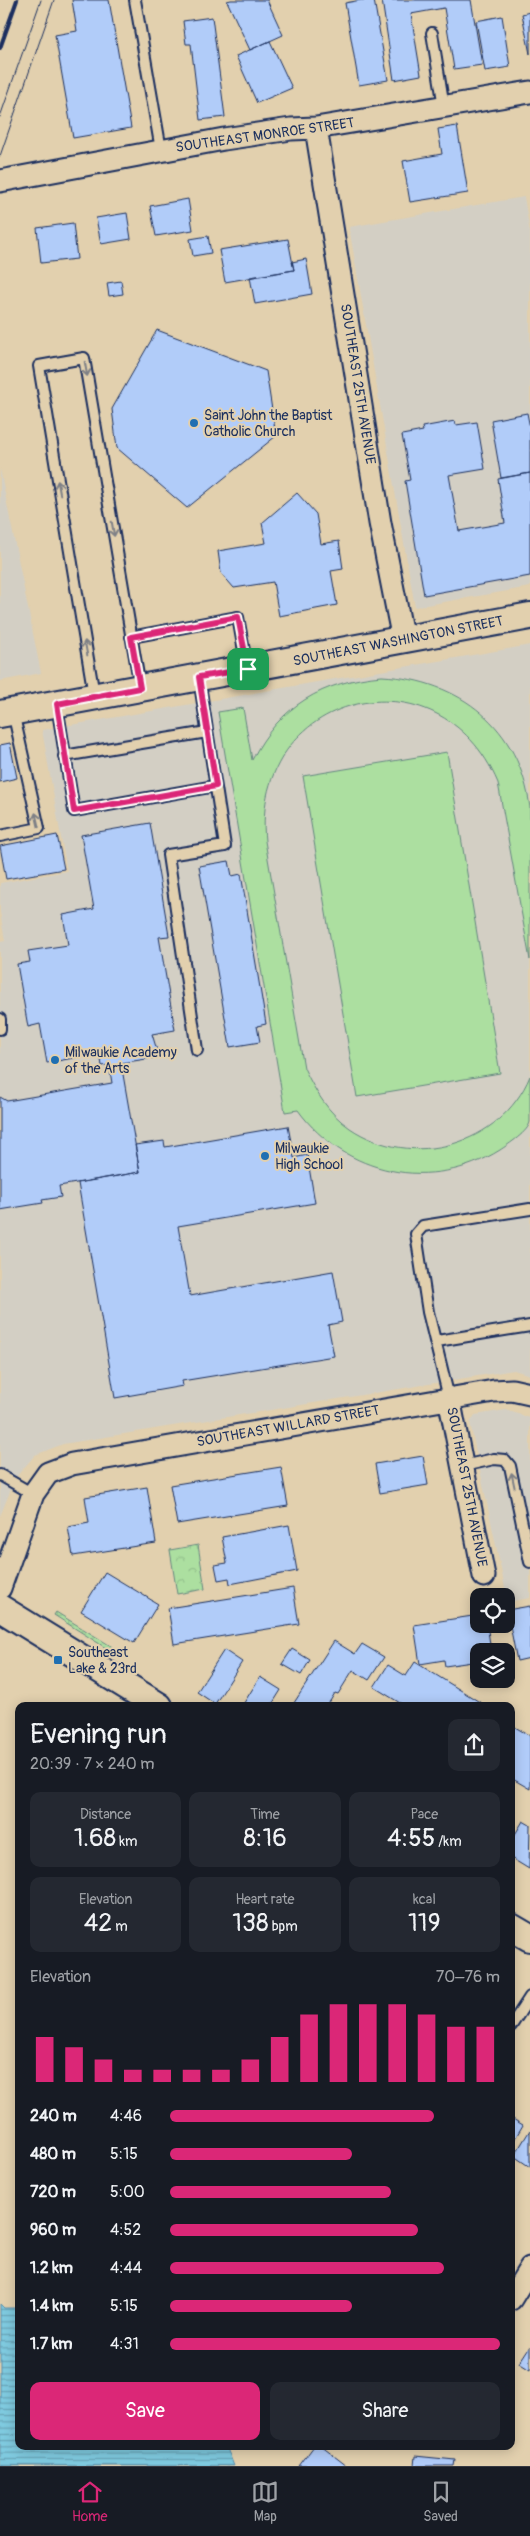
<!DOCTYPE html>
<html lang="en">
<head>
<meta charset="utf-8">
<style>
	:root { --surface:#171b24; --page:#242831; --text:#f1f3f6; --muted:#9ea1a6; --line:#363941; --accent:#db2777 }
	body { margin:0; font-family:Pangolin,sans-serif; background:var(--page); color:var(--text); height:100vh; display:flex; flex-direction:column; font-size:19px; white-space:nowrap }
	* { box-sizing:border-box; margin:0 }
	p { font-size:16px; color:var(--muted) }
	.icon { flex:none; width:28px; height:28px; fill:none; stroke:currentColor; stroke-width:2; stroke-linecap:round; stroke-linejoin:round }
	.map { position:relative; flex:1; overflow:hidden }
	.details { position:absolute; left:15px; top:1702px; width:500px; height:748px; display:flex; flex-direction:column; background:var(--surface); border-radius:10px; box-shadow:0 2px 12px #0003 }
	.details>* { flex:none }
	.tools { position:absolute; left:470px; top:1588px; display:grid; gap:10px }
	.tools a { display:grid; place-items:center; width:45px; height:45px; border-radius:10px; background:var(--surface); box-shadow:0 2px 12px #0003; font-size:25px }
	.pin { position:absolute; display:grid; place-items:center; width:42px; height:42px; color:#fff; margin:-21px; border-radius:10px; box-shadow:0 2px 8px #0006 }
	.round { display:grid; place-items:center; flex:none; width:52px; height:52px; border-radius:10px; background:var(--page) }
	.overview { display:flex; align-items:center; justify-content:space-between; height:85px; padding:0 15px }
	h1 { font-size:28px; font-weight:600; line-height:38px }
	.stats { display:grid; grid-template-columns:repeat(3,1fr); gap:8px; height:85px; padding:5px 15px }
	.stats div { display:grid; align-content:center; border-radius:10px; background:var(--page); text-align:center }
	.stats b { font-size:25px; font-weight:600 }
	.stats small { font-size:14px; font-weight:400 }
	.stats p { font-size:14px }
	.chart { height:140px; padding:10px 15px }
	.chart p { display:flex; justify-content:space-between }
	.chart svg { width:100%; height:90px; margin-top:5px; stroke:var(--accent); stroke-width:6 }
	.cta { display:flex; gap:10px; margin-top:auto; padding:10px 15px }
	.cta a { flex:1; height:58px; border-radius:10px; background:var(--accent); color:#fff; font-size:20px; font-weight:600; line-height:58px; text-align:center }
	.cta a+a { background:var(--page); color:var(--text) }
	ul { padding:0 15px; list-style:none; font-size:16px }
	li { display:grid; grid-template-columns:80px 60px 1fr; align-items:center; height:38px }
	li i { height:12px; border-radius:6px; background:var(--accent) }
	.tabs { display:flex; justify-content:space-around; align-items:center; height:70px; border-top:1px solid var(--line); background:var(--surface); font-size:14px; color:var(--muted) }
	.tabs a { display:grid; justify-items:center; gap:2px }
	.tabs .on { color:var(--accent) }
	.map>svg:first-child { display:block }
</style>
</head>
<body>
<div class="map">
<svg width="530" height="2466" viewBox="0 0 530 2466">
	<defs>
		<pattern id="forest-crowns" width="20" height="18" patternUnits="userSpaceOnUse" patternTransform="scale(1.25)"><rect width="20" height="18" fill="#acdfa0"/><path d="M2 6a3 3 0 1 1 6 0M12 15a3 3 0 1 1 6 0" fill="none" stroke="#93c08c"/></pattern>
		<pattern id="wetland-marsh" width="20" height="14" patternUnits="userSpaceOnUse" patternTransform="scale(1.25)"><rect width="20" height="14" fill="#acdfa0"/><path d="M1 5h8M5 5V1M11 12h8M15 12V8" fill="none" stroke="#93c08c"/></pattern>
		<pattern id="water-rules" width="6" height="5" patternUnits="userSpaceOnUse" patternTransform="scale(1.25)"><rect width="6" height="5" fill="#7fcadf"/><path d="M0 2.5h6" fill="none" stroke="#67a4b8"/></pattern>
	</defs>
	<rect width="100%" height="100%" fill="#e2d0ae"/>
	<filter id="ink" filterUnits="userSpaceOnUse"><feTurbulence type="fractalNoise" baseFrequency=".02" numOctaves="2"/><feDisplacementMap in="SourceGraphic" scale="10" xChannelSelector="R" yChannelSelector="G"/><feConvolveMatrix kernelMatrix="1 2 1 2 8 2 1 2 1" color-interpolation-filters="sRGB"/></filter>
	<g filter="url(#ink)">
		<path fill="#d3cfc4" d="M524,197l6,35v355l-115,20 -66,-380z
			M0,469l41,204 -41,8z
			M530,645v730l-16,-5 -451,74 -28,11 -19,22 -16,39v-574l5,-1 -5,-29v-29l67,-12 -25,-141z
			M506,1410l24,8v180l-22,4 -38,-179 5,-8z"/>
		<path fill="url(#forest-crowns)" stroke="#64877f" d="M198,1545l7,44 -28,5 -7,-44z"/>
		<path fill="url(#wetland-marsh)" stroke="#64877f" d="M56,1612l63,39 -2,4 -63,-40z"/>
		<path fill="#acdfa0" stroke="#64877f" d="M382,676c78,4 138,51 148,132 0,16 0,33 0,49 0,34 0,69 0,103l-32,-177c-58,-138 -248,-90 -233,58l39,227c11,23 24,45 46,60 62,42 151,18 180,-52 0,14 0,32 0,46 -2,10 -21,22 -30,28 -68,43 -155,25 -202,-40l-13,2 -67,-400 25,-4 9,52c27,-54 71,-79 130,-84z
			M447,752l53,321 -143,24 -54,-321z"/>
		<path fill="url(#water-rules)" stroke="#578cab" d="M0,2304l4,4h15v138h207l8,20h-234z"/>
		<path fill="#b1ccf9" stroke="#1b2f5e" d="M72,0h37l22,128 -58,10 -18,-103 22,-4z
			M231,0h36l16,35 -33,15 -23,-49z
			M361,0h13l14,80 -29,5 -14,-82z
			M382,0h89l11,65 -28,4 -10,-61 -33,6 10,61 -27,5z
			M530,12v42l-8,-40z
			M502,16l8,51 -25,4 -9,-50z
			M212,17l13,100 -25,3 -9,-76h-5l-3,-23z
			M270,41l22,47 -35,15 -21,-47z
			M457,126l11,67 -58,9 -7,-41 39,-7 -4,-25z
			M188,199l5,31 -37,6 -6,-30z
			M127,213l4,26 -30,5 -5,-26z
			M73,223l4,36 -36,4 -4,-35z
			M208,236l3,17 -18,3 -3,-17z
			M288,239l6,31 -69,12 -6,-32z
			M306,259l6,35 -57,10 -5,-27 44,-7 -2,-8z
			M121,281l2,13 -14,2 -2,-13z
			M157,330l109,41 10,65 -89,72 -70,-60 -5,-39z
			M527,413l3,15v45l-29,5 -10,-58z
			M455,421l1,4 21,-3 8,47 -36,6 10,56 46,-8 -7,-44 32,-6v103l-106,19 -19,-114 5,-1 -8,-45 21,-4 -1,-4z
			M297,493l19,21 5,30 18,-3 4,28 -12,2 6,34 -58,11 -6,-34 -39,6 -13,-15 -3,-22 48,-8 -4,-20z
			M10,743l7,35 -17,4v-37z
			M150,823l19,113 -10,1 16,93 -23,4 7,23 -38,6 19,109 -81,14 2,11 -19,3 1,3 -43,7v-113l7,4 105,-18 -3,-18 -7,1 -2,-13 -53,10 -7,-39 -12,3 -11,-63 13,-2 -2,-11 40,-6 -5,-30 31,-6 -13,-74z
			M57,835l7,34 -58,10 -6,-33z
			M229,861l3,15 9,-2 25,150 -9,2 3,16 -30,5 -31,-181z
			M288,1126l6,32 13,-3 8,48 -137,23 12,70 143,-25 9,51 -14,3 6,31 -152,25 1,5 -68,12 -37,-215 62,-11 -5,-27 29,-4 1,6z
			M423,1456l5,29 -48,8 -5,-29z
			M281,1467l7,39 -111,18 -7,-39z
			M147,1487l9,56 -83,13 -5,-29 21,-4 -4,-26z
			M289,1525l8,46 -67,13 -1,-6 -11,2 -3,-15 12,-2 -5,-26z
			M105,1572l53,32 -24,39 -53,-32z
			M293,1588l6,36 -125,20 -6,-36z
			M530,1606v52l-13,3 -10,-51z
			M479,1615v9h8l4,27h-12v22l-5,1 -2,-12 -27,4 -1,-6 -24,4 -6,-39z
			M334,1641l21,13 7,-10 22,13 -15,23 -16,-10 -15,24 -3,-1 -8,13h-35z
			M292,1649l18,11 -9,15 -19,-11z
			M224,1650l18,12 -27,42 -18,-12z
			M415,1662l71,44h-81l-31,-19 14,-22 18,11z
			M260,1677l21,13 -10,16h-29z
			M515,1727l15,9v53l-19,-11v-45z
			M523,1821l7,4 -1,44 -18,-11v-17z
			M511,2118l12,7 -12,20z
			M530,2130v37l-16,-11z
			M530,2346v24l-11,-7z
			M314,2446h7l26,20h-48z
			M415,2456l40,4 -1,6h-40z"/>
		<g fill="none" stroke-linecap="round" stroke-linejoin="round">
			<g stroke="#1b2f5e" stroke-width="14">
				<path id="service" d="M135,0l26,150
					M432,33l12,74
					M131,637l107,-20 9,51
					M94,695l-55,-329 45,-8 56,329
					M57,705l17,106 141,-25
					M64,756l143,-24
					M0,836l39,-8 -26,-116
					M0,1019v10
					M197,1050l-29,-195 57,-9 -26,-168
					M437,1341l93,-15
					M449,1398l-21,-86 -12,-78 7,-8 107,-17
					M463,1466l31,-7 11,1 5,6 20,96
					M0,1475l33,19
					M511,2026l19,-29"/>
			</g>
			<g stroke="#1b2f5e" stroke-width="25">
				<path id="minor" d="M316,128l64,395 23,117
					M0,181l224,-42 67,-10 25,-1 214,-36
					M449,1398l35,178
					M0,1588l33,-94 15,-21 24,-9 422,-73 18,-1 18,4
					M511,2299l19,-31"/>
			</g>
			<g stroke="#1b2f5e" stroke-width="30">
				<path id="tertiary" d="M0,714l530,-98
					M0,1608l159,98
					M511,1927l19,11"/>
			</g>
			<use href="#service" stroke="#e2d0ae" stroke-width="10"/>
			<use href="#minor" stroke="#e2d0ae" stroke-width="21"/>
			<use href="#tertiary" stroke="#e2d0ae" stroke-width="26"/>
			<path stroke="#1b2f5e" stroke-width="1" d="M0,117l41,-117
				M0,156l54,-156"/>
			<path stroke="#1b2f5e" stroke-width="4" d="M0,48l17,-48"/>
		</g>
		<defs><path id="oneway-shaft" d="M-6 0H5M1.5-3L5.5 0L1.5 3" fill="none" stroke-width="1.6" stroke-linecap="round" stroke-linejoin="round" transform="scale(1.25)"/></defs>
		<g stroke="#7e8086">
			<use href="#oneway-shaft" transform="translate(86 369) rotate(80)"/>
			<use href="#oneway-shaft" transform="translate(59 488) rotate(-100)"/>
			<use href="#oneway-shaft" transform="translate(113 529) rotate(80)"/>
			<use href="#oneway-shaft" transform="translate(86 648) rotate(-100)"/>
			<use href="#oneway-shaft" transform="translate(37 820) rotate(-103)"/>
			<use href="#oneway-shaft" transform="translate(513 1480) rotate(-102)"/>
		</g>
	</g>
	<g fill="none" stroke-linecap="round" stroke-linejoin="round" filter="url(#ink)">
		<g stroke="#fff" stroke-width="10">
			<path id="route" d="M238,617l10,52 -49,8 17,109 -142,25 -17,-107 83,-16 -9,-51z"/>
		</g>
		<use href="#route" stroke="#db2777" stroke-width="6"/>
	</g>
	<g fill="#1f6fb2" stroke="#e2d0ae" stroke-width="2">
		<circle cx="194" cy="423" r="5"/>
		<circle cx="55" cy="1060" r="5"/>
		<circle cx="265" cy="1156" r="5"/>
		<rect x="53" y="1655" width="10" height="10" rx="2.5"/>
	</g>
	<g text-anchor="middle" dominant-baseline="central" stroke-width="4" stroke-linejoin="round" paint-order="stroke">
		<g font-size="14" fill="#1b2f5e" stroke="#e2d0ae">
			<text transform="translate(265 135) rotate(-8)">SOUTHEAST MONROE STREET</text>
			<text transform="translate(358 384) rotate(81)">SOUTHEAST 25TH AVENUE</text>
			<text transform="translate(398 641) rotate(-11)">SOUTHEAST WASHINGTON STREET</text>
			<text transform="translate(288 1426) rotate(-10)">SOUTHEAST WILLARD STREET</text>
			<text transform="translate(467 1487) rotate(79)">SOUTHEAST 25TH AVENUE</text>
		</g>
		<g font-size="14" fill="#1b2f5e" stroke="#e2d0ae" text-anchor="start">
			<text x="204" y="415">Saint John the Baptist<tspan x="204" dy="16">Catholic Church</tspan></text>
			<text x="65" y="1052">Milwaukie Academy<tspan x="65" dy="16">of the Arts</tspan></text>
			<text x="275" y="1148">Milwaukie<tspan x="275" dy="16">High School</tspan></text>
			<text x="68" y="1652">Southeast<tspan x="68" dy="16">Lake &amp; 23rd</tspan></text>
		</g>
	</g>
</svg>
<div class="tools">
<a><svg class="icon" aria-label="locate" viewBox="0 0 24 24"><circle cx="12" cy="12" r="6"/><path d="M12 2v4M12 18v4M2 12h4M18 12h4"/></svg></a>
<a><svg class="icon" aria-label="layers" viewBox="0 0 24 24"><path d="M12 4l9 5-9 5-9-5zM3 14l9 5 9-5"/></svg></a>
</div>
<div class="pin" style="left:248px;top:669px;background:#1e9e55"><svg class="icon" aria-label="arrive" viewBox="0 0 24 24"><path d="M6 21V4h12l-3 4 3 4H6"/></svg></div>
<section class="details">
<div class="overview"><div><h1>Evening run</h1><p>20:39 · 7 × 240 m</p></div><a class="round"><svg class="icon" aria-label="share" viewBox="0 0 24 24"><path d="M12 15V3M7 8l5-5 5 5M5 13v7h14v-7"/></svg></a></div>
<div class="stats">
<div><p>Distance</p><b>1.68<small> km</small></b></div>
<div><p>Time</p><b>8:16</b></div>
<div><p>Pace</p><b>4:55<small> /km</small></b></div>
</div>
<div class="stats">
<div><p>Elevation</p><b>42<small> m</small></b></div>
<div><p>Heart rate</p><b>138<small> bpm</small></b></div>
<div><p>kcal</p><b>119</b></div>
</div>
<div class="chart"><p><span>Elevation</span>70–76 m</p>
<svg viewBox="0 0 160 44" preserveAspectRatio="none"><path d="M5 44V22M15 44V27M25 44V33M35 44V38M45 44V38M55 44V38M65 44V38M75 44V33M85 44V22M95 44V11M105 44V6M115 44V6M125 44V6M135 44V11M145 44V17M155 44V17"/></svg>
</div>
<ul>
<li><b>240 m</b>4:46<i style="width:80%"></i></li>
<li><b>480 m</b>5:15<i style="width:55%"></i></li>
<li><b>720 m</b>5:00<i style="width:67%"></i></li>
<li><b>960 m</b>4:52<i style="width:75%"></i></li>
<li><b>1.2 km</b>4:44<i style="width:83%"></i></li>
<li><b>1.4 km</b>5:15<i style="width:55%"></i></li>
<li><b>1.7 km</b>4:31<i style="width:100%"></i></li>
</ul>
<div class="cta"><a>Save</a><a>Share</a></div>
</section>
</div>
<nav class="tabs">
<a class="on"><svg class="icon" aria-label="home" viewBox="0 0 24 24"><path d="M3 11l9-7 9 7M6 9v11h12V9"/></svg>Home</a>
<a><svg class="icon" aria-label="map" viewBox="0 0 24 24"><path d="M3 6l6-2 6 2 6-2v14l-6 2-6-2-6 2zM9 4v14M15 6v14"/></svg>Map</a>
<a><svg class="icon" aria-label="saved" viewBox="0 0 24 24"><path d="M7 4h10v16l-5-4-5 4z"/></svg>Saved</a>
</nav>
</body>
</html>
